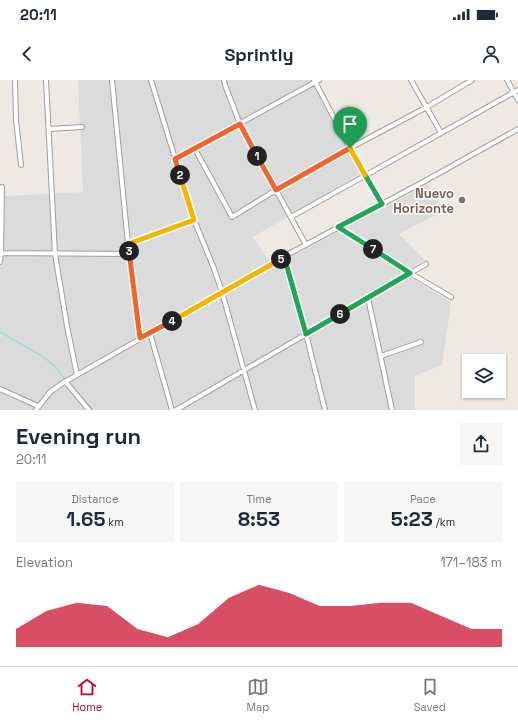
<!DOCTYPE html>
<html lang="en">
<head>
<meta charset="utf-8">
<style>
	:root { --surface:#fff; --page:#f6f6f7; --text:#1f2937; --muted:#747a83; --line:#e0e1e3; --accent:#c80424 }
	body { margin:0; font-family:"Space Grotesk",sans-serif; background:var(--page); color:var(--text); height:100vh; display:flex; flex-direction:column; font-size:15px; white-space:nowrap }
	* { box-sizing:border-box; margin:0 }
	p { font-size:13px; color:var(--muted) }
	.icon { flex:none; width:22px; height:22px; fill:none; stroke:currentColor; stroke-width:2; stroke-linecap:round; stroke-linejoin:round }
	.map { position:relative; height:330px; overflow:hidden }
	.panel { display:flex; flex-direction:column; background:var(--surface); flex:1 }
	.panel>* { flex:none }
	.tools { position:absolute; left:462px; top:274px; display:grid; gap:8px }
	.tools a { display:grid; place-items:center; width:44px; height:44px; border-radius:0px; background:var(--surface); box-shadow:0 1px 3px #0004; font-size:20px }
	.pin { position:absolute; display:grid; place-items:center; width:34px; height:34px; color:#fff; margin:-41px -17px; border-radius:50% 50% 50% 0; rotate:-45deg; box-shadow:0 0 4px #0007 }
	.pin .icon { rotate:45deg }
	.km { position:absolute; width:20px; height:20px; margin:-10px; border-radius:50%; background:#222; color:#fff; font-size:11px; line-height:20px; text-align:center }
	.round { display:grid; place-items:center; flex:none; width:42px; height:42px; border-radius:0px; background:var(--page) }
	.summary { display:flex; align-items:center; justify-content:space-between; height:68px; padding:0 16px }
	h1 { font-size:22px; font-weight:700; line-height:30px }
	.metrics { display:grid; grid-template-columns:repeat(3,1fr); gap:6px; height:68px; padding:4px 16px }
	.metrics div { display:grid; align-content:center; border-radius:0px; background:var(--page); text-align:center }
	.metrics b { font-size:20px; font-weight:700 }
	.metrics small { font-size:11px; font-weight:400 }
	.metrics p { font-size:11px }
	.chart { height:112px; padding:8px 16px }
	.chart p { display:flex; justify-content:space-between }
	.chart svg { width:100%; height:72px; margin-top:4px; fill:var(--accent); opacity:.7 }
	.status { display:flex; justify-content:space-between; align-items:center; height:28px; padding:0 20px; background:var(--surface); direction:ltr }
	.status svg { height:11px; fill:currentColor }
	header { display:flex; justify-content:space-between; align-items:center; height:52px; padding:0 16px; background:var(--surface); font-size:18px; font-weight:700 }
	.tab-bar { display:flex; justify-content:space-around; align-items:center; height:56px; border-top:1px solid var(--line); background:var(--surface); font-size:11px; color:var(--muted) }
	.tab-bar a { display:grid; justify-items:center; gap:2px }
	.tab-bar .active { color:var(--accent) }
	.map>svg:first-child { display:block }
</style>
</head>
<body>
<div class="status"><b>20:11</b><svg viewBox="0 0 49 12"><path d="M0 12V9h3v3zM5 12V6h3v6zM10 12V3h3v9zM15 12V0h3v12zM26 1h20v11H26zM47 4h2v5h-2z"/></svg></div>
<header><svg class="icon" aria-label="back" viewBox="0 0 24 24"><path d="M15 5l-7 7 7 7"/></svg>Sprintly<svg class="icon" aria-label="person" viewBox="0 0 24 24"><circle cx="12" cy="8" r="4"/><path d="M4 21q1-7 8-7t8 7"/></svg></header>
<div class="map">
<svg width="518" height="330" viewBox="0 0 518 330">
	<rect width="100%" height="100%" fill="#efe9e4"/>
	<path fill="#dcdbdb" d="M78,0h232l51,93 -108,64 20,29 155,-82 14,28 -43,22 26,26 -22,13 48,29 -9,63 -27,11v34h-415v-215l6,1 77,-4z"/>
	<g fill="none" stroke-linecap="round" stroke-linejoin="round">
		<path stroke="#a5d8dc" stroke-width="1.5" d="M0,252l40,23 14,10 10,13
			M70,304l23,26"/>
		<g stroke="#9f9f9f" stroke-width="6">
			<path id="street" d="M15,0l1,40 5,45
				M46,0l9,174 12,72 10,49
				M112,0l16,164 12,95
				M224,0l1,5 15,39 66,121
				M314,0l36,68 32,56
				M411,0l30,53
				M507,0l11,20
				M49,49l33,-2
				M195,69l37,68 44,-27 74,-42 77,-41 45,-27
				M175,79l144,-79
				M291,137l227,-127
				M194,140l19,46 9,26 33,118
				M337,147l73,46 41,24
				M128,164l66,-24 -43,-140
				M0,173l129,1
				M284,176l22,78 19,76
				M0,182l1,-9 1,-66
				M368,218l24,112
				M150,253l22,77
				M381,276l40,-14
				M65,301l24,29
				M0,309l38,17
				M36,330l14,-18 13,-9 220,-126 142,-76 93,-52
				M176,330l250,-146"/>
		</g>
		<use href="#street" stroke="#fff" stroke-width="4"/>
	</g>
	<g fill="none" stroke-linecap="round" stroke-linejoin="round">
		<g stroke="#fff" stroke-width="8">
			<path id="split-1" d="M257,76l19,34 74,-42"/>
		</g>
		<g stroke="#fff" stroke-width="8">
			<path id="split-2" d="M180,95l-5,-16 65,-35 17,32"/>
		</g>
		<g stroke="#fff" stroke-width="8">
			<path id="split-3" d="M129,171l-1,-7 66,-24 -14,-45"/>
		</g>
		<g stroke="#fff" stroke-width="8">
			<path id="split-4" d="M129,171l11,87 32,-17"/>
		</g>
		<g stroke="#fff" stroke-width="8">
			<path id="split-5" d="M172,241l109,-62"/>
		</g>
		<g stroke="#fff" stroke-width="8">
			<path id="split-6" d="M281,179l3,-3 22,78 34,-20"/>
		</g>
		<g stroke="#fff" stroke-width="8">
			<path id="split-7" d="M340,234l70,-41 -37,-24"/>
		</g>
		<g stroke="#fff" stroke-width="8">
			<path id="split-8" d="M365,95l17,29 -44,23 35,22"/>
		</g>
		<g stroke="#fff" stroke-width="8">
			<path id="split-9" d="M350,68l15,27"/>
		</g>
		<use href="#split-1" stroke="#f0652b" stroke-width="5"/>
		<use href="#split-2" stroke="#f0652b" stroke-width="5"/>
		<use href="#split-3" stroke="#f5b400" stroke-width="5"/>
		<use href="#split-4" stroke="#f0652b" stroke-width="5"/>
		<use href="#split-5" stroke="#f5b400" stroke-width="5"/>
		<use href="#split-6" stroke="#22a559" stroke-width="5"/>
		<use href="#split-7" stroke="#22a559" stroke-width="5"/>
		<use href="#split-8" stroke="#22a559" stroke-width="5"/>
		<use href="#split-9" stroke="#f5b400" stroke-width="5"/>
	</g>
	<circle fill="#8d6e63" stroke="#fff" stroke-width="1.5" cx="462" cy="120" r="4"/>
	<g text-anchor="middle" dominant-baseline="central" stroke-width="3" stroke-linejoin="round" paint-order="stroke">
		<g font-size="13" font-weight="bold" fill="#785e54" stroke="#fff" text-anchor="end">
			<text x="454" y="113">Nuevo<tspan x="454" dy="15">Horizonte</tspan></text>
		</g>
	</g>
</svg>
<div class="tools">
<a><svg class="icon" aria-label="layers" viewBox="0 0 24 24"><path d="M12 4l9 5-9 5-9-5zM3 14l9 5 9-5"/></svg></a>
</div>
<div class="pin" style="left:350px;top:68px;background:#1e9e55"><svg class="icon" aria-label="arrive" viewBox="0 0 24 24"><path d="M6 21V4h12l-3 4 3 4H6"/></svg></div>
<b class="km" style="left:257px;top:76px">1</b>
<b class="km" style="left:180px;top:95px">2</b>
<b class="km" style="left:129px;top:171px">3</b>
<b class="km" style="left:172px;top:241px">4</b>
<b class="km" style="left:281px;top:179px">5</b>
<b class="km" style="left:340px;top:234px">6</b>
<b class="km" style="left:373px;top:169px">7</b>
</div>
<section class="panel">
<div class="summary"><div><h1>Evening run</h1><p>20:11</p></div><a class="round"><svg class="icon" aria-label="share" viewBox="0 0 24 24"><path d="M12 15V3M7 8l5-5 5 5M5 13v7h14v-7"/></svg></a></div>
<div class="metrics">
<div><p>Distance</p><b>1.65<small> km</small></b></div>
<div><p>Time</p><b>8:53</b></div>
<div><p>Pace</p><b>5:23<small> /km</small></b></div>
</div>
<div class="chart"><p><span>Elevation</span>171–183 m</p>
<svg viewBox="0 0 160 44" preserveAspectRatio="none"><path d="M0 44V33L10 22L20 17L30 19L40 33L50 38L60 30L70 14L80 6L90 11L100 19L110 19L120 17L130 17L140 25L150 33L160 33V44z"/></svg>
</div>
</section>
<nav class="tab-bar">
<a class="active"><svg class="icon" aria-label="home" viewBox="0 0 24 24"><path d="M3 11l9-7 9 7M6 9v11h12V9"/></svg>Home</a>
<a><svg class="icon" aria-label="map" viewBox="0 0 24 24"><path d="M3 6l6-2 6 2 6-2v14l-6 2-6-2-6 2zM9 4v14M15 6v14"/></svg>Map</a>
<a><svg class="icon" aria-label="saved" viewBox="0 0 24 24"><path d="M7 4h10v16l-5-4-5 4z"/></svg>Saved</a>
</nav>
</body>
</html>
